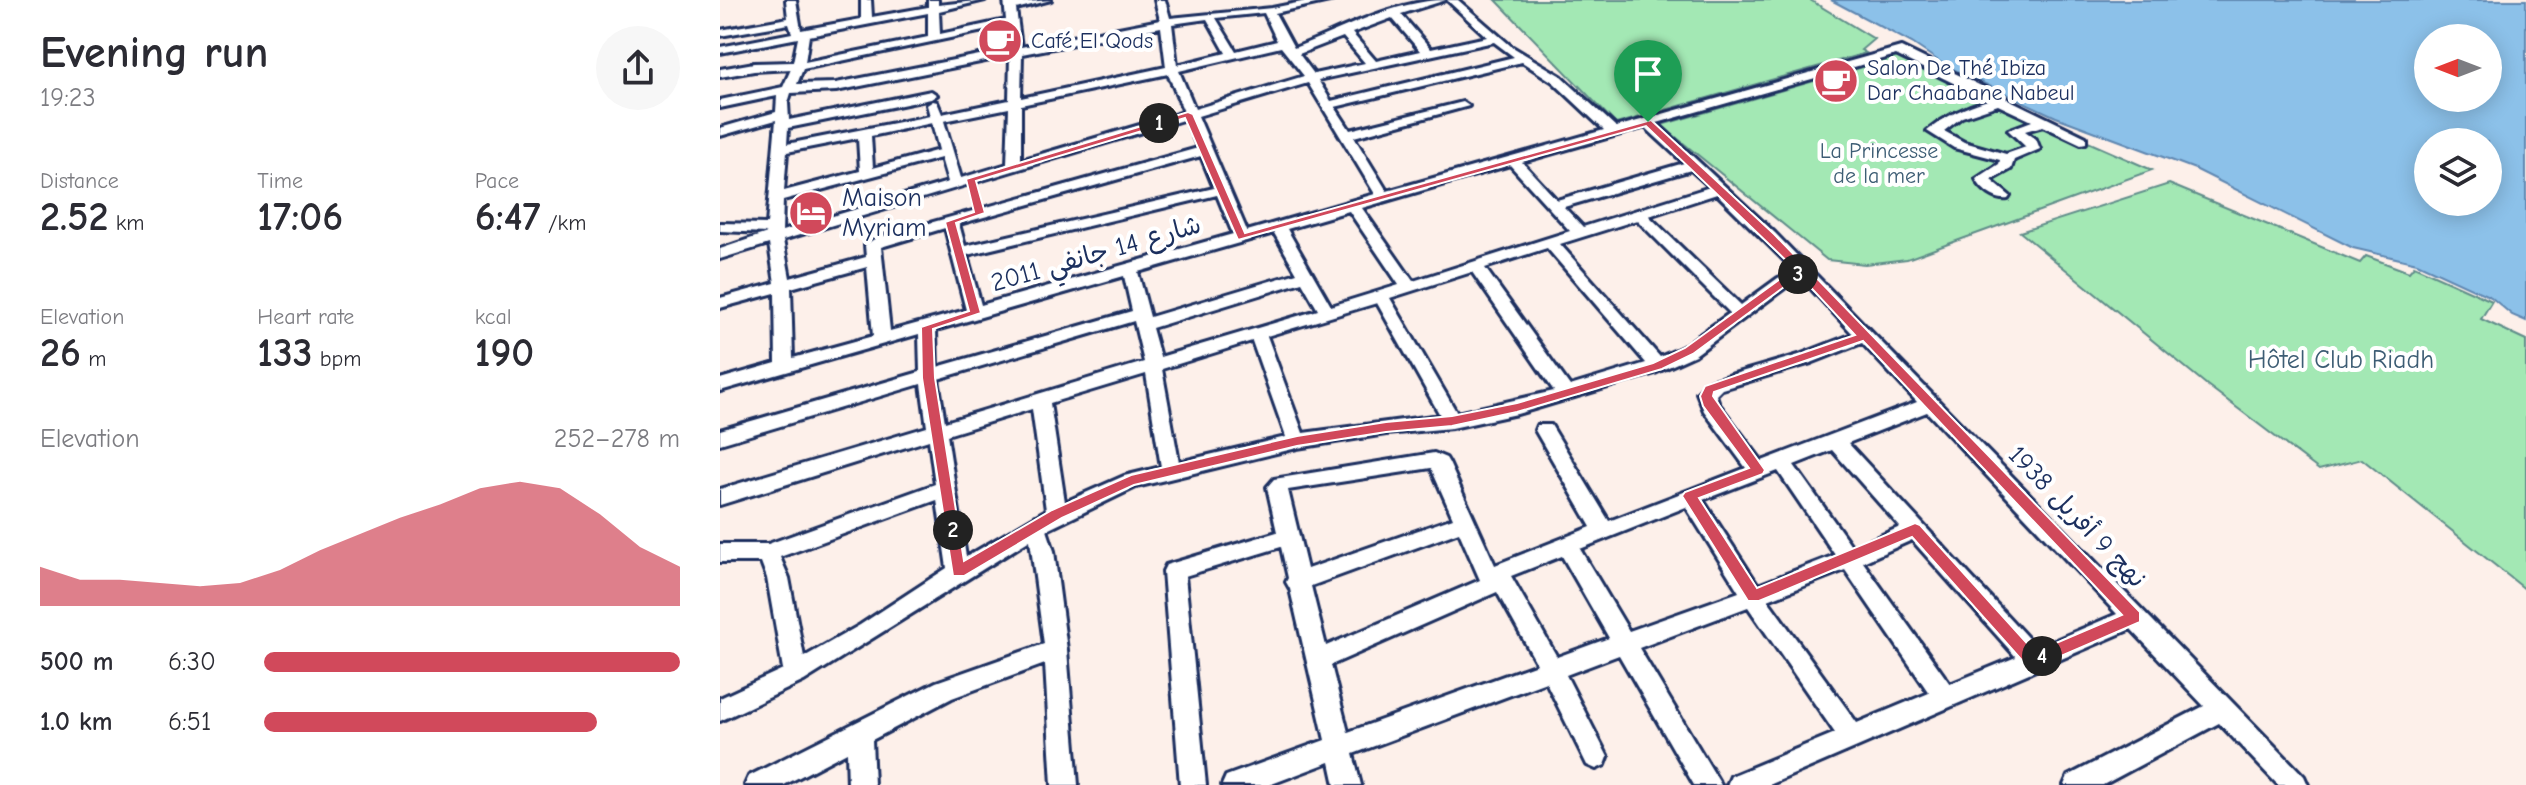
<!DOCTYPE html>
<html lang="en">
<head>
<meta charset="utf-8">
<style>
	:root { --surface:#fff; --page:#f7f7f7; --text:#2b2b33; --muted:#7c7c81; --accent:#d1495b }
	body { margin:0; font-family:"Comic Neue","Playpen Sans Arabic",sans-serif; background:var(--page); color:var(--text); height:100vh; display:flex; flex-direction:column; font-size:30px; white-space:nowrap }
	* { box-sizing:border-box; margin:0 }
	p { font-size:26px; color:var(--muted) }
	.icon { flex:none; width:44px; height:44px; fill:none; stroke:currentColor; stroke-width:2; stroke-linecap:round; stroke-linejoin:round }
	.map { position:relative; flex:1; overflow:hidden }
	.details { display:flex; flex-direction:column; background:var(--surface); width:720px }
	.details>* { flex:none }
	.needle { width:52px; rotate:270deg }
	.tools { position:absolute; left:1694px; top:24px; display:grid; gap:16px }
	.tools a { display:grid; place-items:center; width:88px; height:88px; border-radius:50%; background:var(--surface); box-shadow:0 4px 20px #0003; font-size:40px }
	.pin { position:absolute; display:grid; place-items:center; width:68px; height:68px; color:#fff; margin:-82px -34px; border-radius:50% 50% 50% 0; rotate:-45deg; box-shadow:0 0 8px #0007 }
	.pin .icon { rotate:45deg }
	.km { position:absolute; width:40px; height:40px; margin:-20px; border-radius:50%; background:#222; color:#fff; font-size:22px; line-height:40px; text-align:center }
	.round { display:grid; place-items:center; flex:none; width:84px; height:84px; border-radius:42px; background:var(--page) }
	.overview { display:flex; align-items:center; justify-content:space-between; height:136px; padding:0 40px }
	h1 { font-size:44px; font-weight:600; line-height:60px }
	.figures { display:grid; grid-template-columns:repeat(3,1fr); gap:12px; height:136px; padding:8px 40px }
	.figures div { display:grid; align-content:center }
	.figures b { font-size:40px; font-weight:600 }
	.figures small { font-size:22px; font-weight:400 }
	.figures p { font-size:22px }
	.chart { height:224px; padding:16px 40px }
	.chart p { display:flex; justify-content:space-between }
	.chart svg { width:100%; height:144px; margin-top:8px; fill:var(--accent); opacity:.7 }
	ul { padding:0 40px; list-style:none; font-size:26px }
	li { display:grid; grid-template-columns:128px 96px 1fr; align-items:center; height:60px }
	li i { height:20px; border-radius:10px; background:var(--accent) }
	main { display:flex; flex:1; min-height:0 }
	.map>svg:first-child { display:block }
</style>
</head>
<body>
<main>
<section class="details">
<div class="overview"><div><h1>Evening run</h1><p>19:23</p></div><a class="round"><svg class="icon" aria-label="share" viewBox="0 0 24 24"><path d="M12 15V3M7 8l5-5 5 5M5 13v7h14v-7"/></svg></a></div>
<div class="figures">
<div><p>Distance</p><b>2.52<small> km</small></b></div>
<div><p>Time</p><b>17:06</b></div>
<div><p>Pace</p><b>6:47<small> /km</small></b></div>
</div>
<div class="figures">
<div><p>Elevation</p><b>26<small> m</small></b></div>
<div><p>Heart rate</p><b>133<small> bpm</small></b></div>
<div><p>kcal</p><b>190</b></div>
</div>
<div class="chart"><p><span>Elevation</span>252–278 m</p>
<svg viewBox="0 0 160 44" preserveAspectRatio="none"><path d="M0 44V32L10 36L20 36L30 37L40 38L50 37L60 33L70 27L80 22L90 17L100 13L110 8L120 6L130 8L140 16L150 26L160 32V44z"/></svg>
</div>
<ul>
<li><b>500 m</b>6:30<i style="width:100%"></i></li>
<li><b>1.0 km</b>6:51<i style="width:80%"></i></li>
</ul>
</section>
<div class="map">
<svg width="1806" height="785" viewBox="0 0 1806 785">
	<rect width="100%" height="100%" fill="#fdf0ea"/>
	<filter id="ink" filterUnits="userSpaceOnUse"><feTurbulence type="fractalNoise" baseFrequency=".0125" numOctaves="2"/><feDisplacementMap in="SourceGraphic" scale="16" xChannelSelector="R" yChannelSelector="G"/><feConvolveMatrix kernelMatrix="1 2 1 2 8 2 1 2 1" color-interpolation-filters="sRGB"/></filter>
	<g filter="url(#ink)">
		<path fill="#a3e8b4" stroke="#5f8c89" stroke-width="2" d="M776,0h314l64,39 -13,11 5,3 -250,71z
			M1181,56l107,51 144,63 -245,89 -42,5 -38,-4 -166,-135z
			M1449,184l191,79 6,-7 43,16 5,-6 78,35 -11,18 45,21v250l-164,-131 -43,11 -112,-85 -187,-153z"/>
		<path fill="#8cc1e9" stroke="#5f87b1" stroke-width="2" fill-rule="evenodd" d="M1111,0h695v321l-14,-6 -21,-18 -74,-34 -64,-15 -158,-79 -139,-52 -110,-51 -34,-23zM1768,38v60h-60v-60zM1768,142v60h-60v-60z"/>
		<g fill="none" stroke-linecap="round" stroke-linejoin="round">
			<g stroke="#1b2f5e" stroke-width="6">
				<path id="minor" d="M66,0h10l5,30 60,-11v-19h10l1,17 56,-10v-7h10v5l47,-5 -46,11 1,23 66,-14 -2,-20h10l1,3 36,-3 -35,9 5,38 139,-27 -5,-20h10l5,18 102,-10 40,-8h22l-59,13 19,35c47,-18 101,-48 152,-48l-45,14 30,35 56,-12 -40,-37h11l53,46 50,30 55,51 285,-80 185,90v6l-5,1 -38,-18 -18,5 11,8 4,10 -26,11 -3,9 -20,11 19,16 -2,3c-12,2 -27,-9 -32,-20l23,-15 1,-4 -46,-12 -27,-17c19,-15 37,-24 61,-31l-92,-45 -239,68 118,110 529,543 4,9h-30l-59,-62 -116,62h-39l4,-9 136,-70 -73,-77 -362,156h-42l4,-9 104,-43 -87,-126 -109,41 82,137h-27l-75,-130 -53,20 42,82 -3,8 -9,4 -9,-4 -41,-83 -193,72 8,31h-26l-5,-23 -61,23h-47l4,-9 99,-36 -35,-151 -4,-7 2,-4 -7,-31 -96,29 21,209h-26l-17,-214 3,-6 111,-33 -10,-45 7,-8 160,-26 12,5 3,5 46,102 96,-38 -56,-97 2,-5h14l58,96 137,-53 -42,-57 -7,-18 13,-12 89,-26 54,-21 -51,-55 -12,5 -95,71 -40,18 -138,41 -65,14 -66,6 -89,14 -161,39 -89,43 7,21 13,99 11,135h-26l-7,-121 -93,34 -80,42 2,45h-26l-1,-33 -63,33h-39l4,-9 187,-94 108,-38 -14,-104 -226,141 -84,40v-23l63,-29 -16,-91 -6,-16h-41v-18h48l167,-60 -6,-44 -209,65v-16l207,-62 -6,-43 -201,60v-14l200,-58 -1,-38 -199,57v-12l56,-16 -1,-70 -55,15v-10l55,-15 -6,-39 -49,15v-10l47,-16 -47,-2v-8l47,1 9,-104 -56,16v-8l56,-16 1,-16 -57,12v-8l63,-13 8,-18 -37,2 -34,6v-8l34,-6 39,-1 5,-24 -78,15v-6l72,-14 -3,-9 -69,12v-6l68,-12zM208,13v24l-123,25 4,-26zM544,13l13,28 -41,10 -20,-33zM672,18l28,33 -44,10 -24,-28zM487,19l19,34 -49,12 -5,-41zM287,26l3,23 -174,34 -39,1 6,-15zM441,27l5,40 -145,31 1,-44zM623,37l22,26 -51,11 -15,-20zM774,42l20,15 -183,44 -13,-21zM561,47l23,29 -109,33 -16,-38zM290,56l-1,44 -67,14 -5,-12 -4,-1 -6,4 3,11 -143,28 1,-16 143,-29 6,-4 -6,-4 -142,29 -1,-17 3,-10 45,-2zM802,62l31,20 51,48 -217,61 -33,-54 115,-31 -6,-4 -113,28 -15,-23zM448,74l16,38 -163,48v-55zM588,83l67,111 -128,37 -49,-115zM1278,105l34,16 -24,9 18,17 -20,7 -42,-12 -20,-11 18,-14zM289,108l-2,56 -46,14 -17,-57zM466,119l12,29 -322,90 -11,7 1,12 -76,21 -7,-38zM212,123l7,27 -66,18 -2,-32zM925,127l39,36 -127,37 -35,-38zM138,138l2,33 -76,20 3,-39zM481,156l13,32 -249,58 -6,-22zM221,158l7,24 -166,49 1,-31zM790,165l60,66 -157,50 -51,-73zM971,170l19,17 -127,40 -19,-20zM997,194l78,77 -17,7 -37,27 -92,-89zM497,195l16,39 -252,71 -14,-50zM629,211l50,74 -68,21 -44,-77zM917,220l93,93 -47,34 -23,10 -100,-113zM225,228l21,82 -76,21 -9,-84zM554,233l23,40 -147,44 -12,-45zM827,248l99,115 -76,23 -85,-118zM147,267l6,69 -80,22 -2,-70zM752,272l82,119 -97,22 -67,-115zM404,276l8,35 -195,56 -1,-37zM582,282l16,28 -158,47 -8,-29zM657,303l63,112 -137,18 -36,-97zM414,321l10,41 -199,60 -7,-43zM532,341l34,96 -107,25 -17,-93zM1142,343l55,59 -155,59 -43,-57 -3,-9 6,-6 89,-26zM426,374l15,93 -37,9 -59,26 -15,-99zM312,409l14,101 -80,47 -19,-122zM1207,412l190,202 -80,34 -189,-205zM1112,450l68,77 -47,21 -59,-83zM711,468l22,50 -146,51 -19,-79zM1058,471l57,84 -77,30 -55,-85zM217,500l10,68 -87,57 -56,32 -15,-79 -9,-21zM966,507l53,85 -110,39 -49,-82zM739,532l21,48 -154,66 -15,-60zM1192,540l104,117 -66,27 -87,-122zM842,556l47,82 -52,19 -46,-81zM1125,570l84,123 -72,30 -89,-123zM777,592l40,72 -189,68 -17,-67z"/>
			</g>
			<use href="#minor" fill="#fff" fill-rule="evenodd"/>
		</g>
	</g>
	<path fill="#d1495b" stroke="#fff" stroke-width="2" fill-rule="evenodd" d="M468,112l5,2 52,119 406,-113 123,114 366,378v10l-102,44h-11l-115,-129 -153,64h-11l-66,-105 3,-4 64,-24 -46,-62 -3,-10 5,-10 150,-51 -53,-57 -14,6 -95,70 -31,15 -145,43 -65,14 -66,6 -89,14 -163,39 -72,33 -98,58h-11l-31,-198 -1,-51 48,-16 -24,-89 29,-10 -8,-33zM465,118l53,122 408,-114 151,145 -17,8 -95,69 -32,15 -136,40 -65,13 -66,6 -89,14 -166,39 -79,35 -88,51 -29,-183 -2,-49 48,-16 -25,-90 29,-10 -9,-32zM1143,341l259,274 -87,37 -115,-127 -5,-2 -158,65 -58,-90 64,-24 2,-4 -52,-74 1,-4z"/>
	<defs>
		<g id="cafe-disc" transform="scale(2.3)"><circle r="9.5" fill="#d1495b" stroke="#fff"/><path d="M-5.5-4.5H6V0H3Q3 3.5 0 3.5H-2.5Q-5.5 3.5-5.5 0ZM3-3.2v2h1.7v-2ZM-6 4.5H4V6H-6Z" fill="#fff"/></g>
		<g id="hotel-disc" transform="scale(2.3)"><circle r="9.5" fill="#d1495b" stroke="#fff"/><path d="M-6-4.5h1.5V1H6V5H4.5V3h-9V5H-6ZM-4 0a1.8 1.8 0 1 1 3.6 0ZM.5 0V-2.5h3Q6-2.5 6 0Z" fill="#fff"/></g>
	</defs>
	<g fill-rule="evenodd">
		<use href="#cafe-disc" x="280" y="41"/>
		<use href="#cafe-disc" x="1116" y="81"/>
		<use href="#hotel-disc" x="91" y="213"/>
	</g>
	<g text-anchor="middle" dominant-baseline="central" stroke-width="8" stroke-linejoin="round" paint-order="stroke">
		<g font-size="22" fill="#1b2f5e" stroke="#fff" text-anchor="start">
			<text x="311" y="41">Café El Qods</text>
			<text x="1147" y="68">Salon De Thé Ibiza<tspan x="1147" dy="25">Dar Chaabane Nabeul</tspan></text>
		</g>
		<g font-size="22" fill="#3d5d74" stroke="#fff">
			<text x="1159" y="151">La Princesse<tspan x="1159" dy="25">de la mer</tspan></text>
		</g>
		<g font-size="26" fill="#1b2f5e" stroke="#fff" text-anchor="start">
			<text x="122" y="198">Maison<tspan x="122" dy="30">Myriam</tspan></text>
		</g>
		<g font-size="26" fill="#1b2f5e" stroke="#fff">
			<text transform="translate(376 254) rotate(-16)">شارع 14 جانفي 2011</text>
			<text transform="translate(1357 517) rotate(46)">نهج 9 أفريل 1938</text>
		</g>
		<g font-size="26" fill="#3d5d74" stroke="#fff">
			<text x="1621" y="360">Hôtel Club Riadh</text>
		</g>
	</g>
</svg>
<div class="tools">
<a><svg class="needle" viewBox="-14 -14 28 28"><path d="M0-13l5 13h-10z" fill="#e53935"/><path d="M0 13l5-13h-10z" fill="#7c7c81"/></svg></a>
<a><svg class="icon" aria-label="layers" viewBox="0 0 24 24"><path d="M12 4l9 5-9 5-9-5zM3 14l9 5 9-5"/></svg></a>
</div>
<div class="pin" style="left:928px;top:122px;background:#1e9e55"><svg class="icon" aria-label="arrive" viewBox="0 0 24 24"><path d="M6 21V4h12l-3 4 3 4H6"/></svg></div>
<b class="km" style="left:439px;top:123px">1</b>
<b class="km" style="left:233px;top:530px">2</b>
<b class="km" style="left:1078px;top:274px">3</b>
<b class="km" style="left:1322px;top:656px">4</b>
</div>
</main>
</body>
</html>
